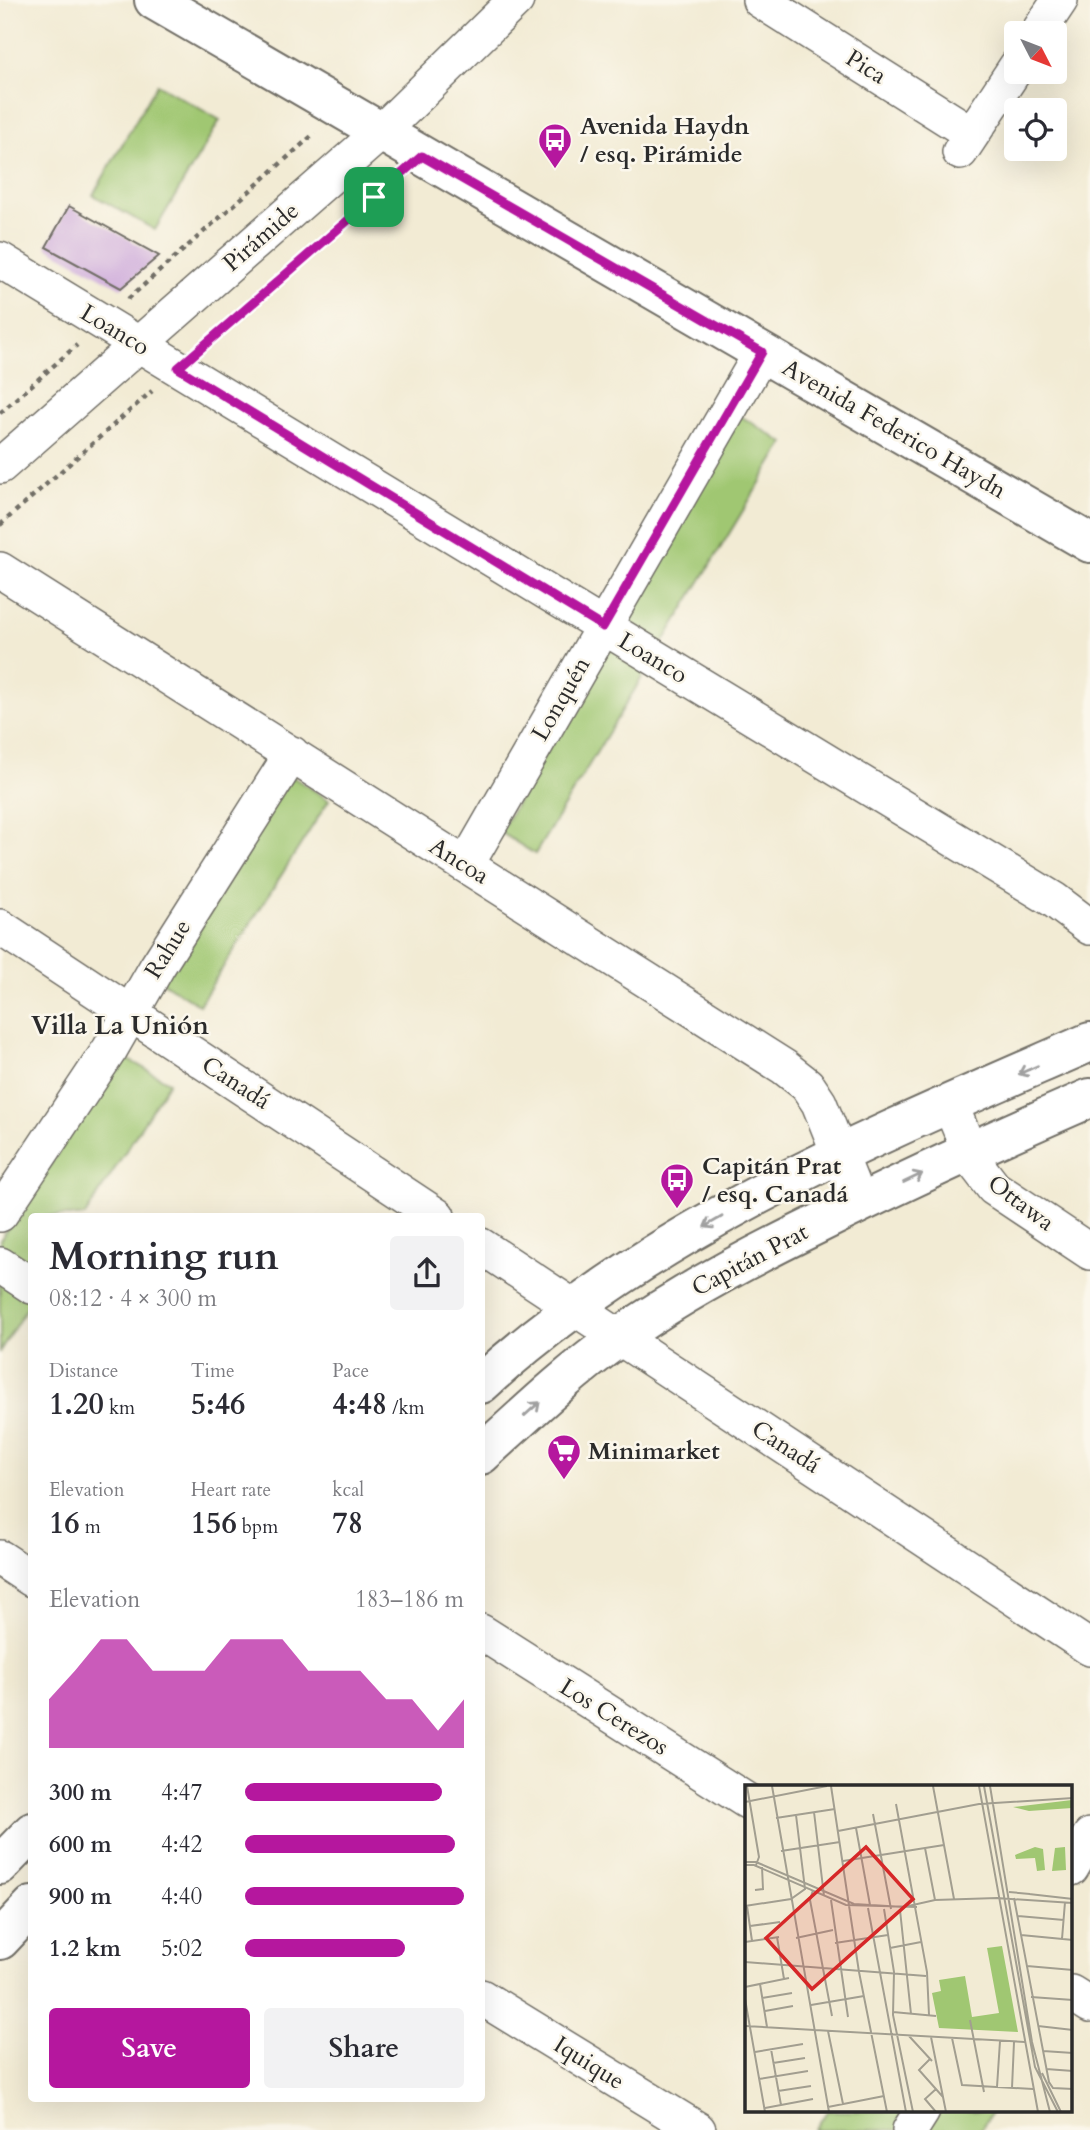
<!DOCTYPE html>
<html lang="en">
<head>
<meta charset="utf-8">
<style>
	:root { --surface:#fff; --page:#f2f2f3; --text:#2b2b33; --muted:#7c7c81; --accent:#b5179e }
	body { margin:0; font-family:Cardo,serif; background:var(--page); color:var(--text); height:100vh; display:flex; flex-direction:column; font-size:26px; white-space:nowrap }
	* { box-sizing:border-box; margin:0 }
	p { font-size:23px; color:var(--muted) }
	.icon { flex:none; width:38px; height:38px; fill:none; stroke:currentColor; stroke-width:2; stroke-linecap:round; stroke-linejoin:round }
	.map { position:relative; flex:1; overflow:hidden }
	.side { position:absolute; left:28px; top:1213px; width:457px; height:889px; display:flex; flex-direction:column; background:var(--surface); border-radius:7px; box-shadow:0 7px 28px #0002 }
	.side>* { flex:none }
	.needle { width:46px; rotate:132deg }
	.tools { position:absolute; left:1004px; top:21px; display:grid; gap:14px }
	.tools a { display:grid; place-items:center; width:63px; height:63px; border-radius:7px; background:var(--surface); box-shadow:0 7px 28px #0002; font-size:35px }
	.pin { position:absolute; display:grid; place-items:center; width:60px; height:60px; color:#fff; margin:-30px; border-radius:14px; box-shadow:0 4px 10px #0006 }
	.round { display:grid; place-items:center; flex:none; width:74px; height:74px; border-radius:7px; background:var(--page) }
	.summary { display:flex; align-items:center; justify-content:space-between; height:119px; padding:0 21px }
	h1 { font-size:38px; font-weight:700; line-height:52px }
	.figures { display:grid; grid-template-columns:repeat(3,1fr); gap:10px; height:119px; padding:7px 21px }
	.figures div { display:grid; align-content:center }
	.figures b { font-size:30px; font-weight:700 }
	.figures small { font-size:19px; font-weight:400 }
	.figures p { font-size:19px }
	.chart { height:196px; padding:14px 21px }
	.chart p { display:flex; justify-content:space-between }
	.chart svg { width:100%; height:126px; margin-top:7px; fill:var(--accent); opacity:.7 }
	.button { display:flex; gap:14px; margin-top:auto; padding:14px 21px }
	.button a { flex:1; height:80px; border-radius:7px; background:var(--accent); color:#fff; font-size:28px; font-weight:700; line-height:80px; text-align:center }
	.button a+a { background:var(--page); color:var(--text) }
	ul { padding:0 21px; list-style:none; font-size:23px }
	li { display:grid; grid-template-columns:112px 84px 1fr; align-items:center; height:52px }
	li i { height:18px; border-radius:9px; background:var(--accent) }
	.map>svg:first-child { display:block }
</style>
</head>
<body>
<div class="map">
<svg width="1090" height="2130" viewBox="0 0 1090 2130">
	<rect width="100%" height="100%" fill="#fbf7ec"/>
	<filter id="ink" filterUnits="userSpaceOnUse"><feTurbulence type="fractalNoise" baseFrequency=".0143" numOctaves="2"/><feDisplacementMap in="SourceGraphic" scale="14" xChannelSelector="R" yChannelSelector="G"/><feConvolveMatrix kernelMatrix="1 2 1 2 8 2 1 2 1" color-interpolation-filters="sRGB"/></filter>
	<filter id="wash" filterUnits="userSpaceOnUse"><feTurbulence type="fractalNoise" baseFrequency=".00686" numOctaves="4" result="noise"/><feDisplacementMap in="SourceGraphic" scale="28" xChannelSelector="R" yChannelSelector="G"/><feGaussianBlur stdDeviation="1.57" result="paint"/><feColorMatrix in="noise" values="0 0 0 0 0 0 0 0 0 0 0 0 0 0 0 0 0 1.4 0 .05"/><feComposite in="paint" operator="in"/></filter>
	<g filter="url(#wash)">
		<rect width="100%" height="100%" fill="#f2ebd4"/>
		<path fill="#a0c772" stroke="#66794e" stroke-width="2" d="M157,84l63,36 -65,110 -62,-35z
			M739,415l45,28 -249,411 -35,-22z
			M291,776l38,24 -130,205 -38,-24z
			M122,1056l47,26 -84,134h-53l-1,85 -31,50v-111z
			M827,2111h164l1,1 -12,18h-165z"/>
		<g id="blocks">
			<path fill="#c9a3d9" d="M69,206l90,50 -38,32 -75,-41z"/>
		</g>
	</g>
	<g filter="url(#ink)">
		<use href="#blocks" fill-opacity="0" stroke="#716e66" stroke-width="2"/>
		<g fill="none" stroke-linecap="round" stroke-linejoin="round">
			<g stroke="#716e66" stroke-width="38">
				<path id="street" d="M760,0l212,134
					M1038,33l22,-33
					M960,152l57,-86
					M0,260l1054,640 36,27
					M0,466l381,-334 135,-132
					M0,570l784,497 23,18 12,18 40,100
					M466,865l296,-513
					M0,927l437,289
					M950,1104l24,58 20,26 96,64
					M0,1214l110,-165 47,-82 135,-213
					M481,1246l609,402
					M0,1265l32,21
					M0,1558l32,21
					M481,1632l266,169
					M1071,1868l19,-32
					M1071,1993l19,12
					M481,1997l217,133
					M910,2130l12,-19"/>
			</g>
			<g stroke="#716e66" stroke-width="42">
				<path id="secondary" d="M154,0l936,543
					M481,1384c173,-159 397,-249 609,-342
					M481,1455c45,-41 88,-82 137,-117 62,-44 130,-80 198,-113 90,-45 182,-87 274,-127
					M0,1865l32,-33
					M0,1940l32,-34"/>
			</g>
			<path stroke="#716e66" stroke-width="4.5" stroke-dasharray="5 5" stroke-linecap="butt" d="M128,299l187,-166
				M206,344l189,-164
				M0,413l77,-68
				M0,525l152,-134"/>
			<use href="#street" stroke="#fff" stroke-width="35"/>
			<use href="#secondary" stroke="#fff" stroke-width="38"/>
		</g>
		<defs><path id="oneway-shaft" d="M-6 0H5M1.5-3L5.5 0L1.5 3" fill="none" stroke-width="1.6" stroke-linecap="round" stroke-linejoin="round" transform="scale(1.75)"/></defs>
		<g stroke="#a0a0a0">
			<use href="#oneway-shaft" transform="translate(1028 1070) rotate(156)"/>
			<use href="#oneway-shaft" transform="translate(913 1178) rotate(-25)"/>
			<use href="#oneway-shaft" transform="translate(713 1222) rotate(150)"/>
			<use href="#oneway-shaft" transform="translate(532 1409) rotate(-42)"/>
		</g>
	</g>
	<g fill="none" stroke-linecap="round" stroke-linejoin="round" filter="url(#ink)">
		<g stroke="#fff" stroke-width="14">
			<path id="route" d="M422,156l340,196 -159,275 -425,-259z"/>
		</g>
		<use href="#route" stroke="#b5179e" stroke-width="9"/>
	</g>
	<defs>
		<g id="bus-pin" transform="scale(1.75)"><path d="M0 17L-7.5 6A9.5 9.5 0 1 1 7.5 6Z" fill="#b5179e" stroke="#fbf7ec"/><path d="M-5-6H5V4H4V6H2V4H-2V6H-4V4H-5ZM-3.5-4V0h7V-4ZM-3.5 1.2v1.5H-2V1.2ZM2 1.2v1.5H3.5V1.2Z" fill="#fff"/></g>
		<g id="supermarket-pin" transform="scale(1.75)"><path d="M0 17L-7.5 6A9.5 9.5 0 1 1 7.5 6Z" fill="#b5179e" stroke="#fbf7ec"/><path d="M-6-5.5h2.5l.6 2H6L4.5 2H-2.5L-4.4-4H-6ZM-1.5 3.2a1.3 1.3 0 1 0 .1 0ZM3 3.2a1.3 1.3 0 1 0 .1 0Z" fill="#fff"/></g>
	</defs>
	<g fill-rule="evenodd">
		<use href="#bus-pin" x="555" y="140"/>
		<use href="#bus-pin" x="677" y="1180"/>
		<use href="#supermarket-pin" x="564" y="1451"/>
	</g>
	<g text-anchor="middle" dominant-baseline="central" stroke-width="5" stroke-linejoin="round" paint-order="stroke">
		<g font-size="24" fill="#2b2b2b" stroke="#fbf7ec">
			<text transform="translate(866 67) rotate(32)">Pica</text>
			<text transform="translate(261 237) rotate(-41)">Pirámide</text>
			<text transform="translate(115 330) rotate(31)">Loanco</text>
			<text transform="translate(894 429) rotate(30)">Avenida Federico Haydn</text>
			<text transform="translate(653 658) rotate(31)">Loanco</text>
			<text transform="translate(561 699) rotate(-60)">Lonquén</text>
			<text transform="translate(459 861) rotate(32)">Ancoa</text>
			<text transform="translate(168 949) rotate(-58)">Rahue</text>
			<text transform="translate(236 1083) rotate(33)">Canadá</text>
			<text transform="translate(1021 1203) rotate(37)">Ottawa</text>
			<text transform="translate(750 1260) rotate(-28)">Capitán Prat</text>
			<text transform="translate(786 1447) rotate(33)">Canadá</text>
			<text transform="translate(614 1717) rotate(32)">Los Cerezos</text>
			<text transform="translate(589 2063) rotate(32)">Iquique</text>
		</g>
		<g font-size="24" font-weight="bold" fill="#2b2b2b" stroke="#fbf7ec" text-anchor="start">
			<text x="580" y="126">Avenida Haydn<tspan x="580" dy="28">/ esq. Pirámide</tspan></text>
			<text x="702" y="1166">Capitán Prat<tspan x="702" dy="28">/ esq. Canadá</tspan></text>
			<text x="588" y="1451">Minimarket</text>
		</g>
		<g font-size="26" font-weight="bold" fill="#2b2b2b" stroke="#fbf7ec">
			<text x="120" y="1025">Villa La Unión</text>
		</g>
	</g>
	<g transform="translate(745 1785)">
		<rect width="327" height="327" fill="#f2ebd4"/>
		<path d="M327,15v8l-43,3 -16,-4zM290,62l8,2 2,21 -8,1 -2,-13 -19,1 -1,-4zM320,62l1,23 -14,1 3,-23zM257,161l16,86 -79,-4 -7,-35 9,-2 -2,-11 26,-4 7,41 27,-4 -12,-65z" fill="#a0c772"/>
		<path fill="none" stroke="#a29e90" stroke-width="2" d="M2,1l12,71 -3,8M27,1l57,326M86,1l28,186 28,140M188,1l21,113M234,1l59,326M239,1l51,281 23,45M245,1l42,256 18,70M0,17l82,-16M151,19l31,168 2,43M69,27l10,84M128,29l18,95M31,33l59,-9M111,43l14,77M93,46l141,-27 94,-6M180,63l10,52M36,66l59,-9M98,76l101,-16M0,77h11l98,42 50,3 31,-7 62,-2 76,5M0,80h9l92,40 71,2M10,105l8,-1 -1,-22M68,105l-3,10 22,116M264,107l21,2M284,109l44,5M269,113l35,184 4,6 20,1M86,115l17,117M0,121l46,-7 14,-10 -9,-74M2,121l5,35M123,123l38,204M139,124l10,63 -1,43 20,97M155,125l11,104M273,131l46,4M5,141l30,-4M276,150l52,5M32,152l7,42M51,153l37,-8M317,154l3,-37M0,157l34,-5M90,158l53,-8M145,163l31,-6M0,177l181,14M282,181l46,4M15,199l7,43M0,202l44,-9M286,212l42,3M17,213l30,-5M0,214l20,113M66,220l53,-9M20,226l28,-5M148,227l43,4M225,235l14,72M0,241l280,16M293,241l35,4M83,246l15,73M164,251l23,25M186,252l15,75M207,253l10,47 71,4M26,264l10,56M298,266l30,2M10,267l48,-8M185,274l-11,11 24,27M28,278l32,-5M301,284l27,2M297,288l19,39M14,294l49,-8M252,302l3,-46M267,303l2,-46M191,304l-11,10 11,13M33,306l33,-5M83,322l56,-11M20,323l48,-9"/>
		<path fill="#d62828" fill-opacity="0.15" stroke="#d62828" stroke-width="3.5" d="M121,62l47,52 -101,90 -46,-51z"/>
		<rect width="327" height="327" fill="none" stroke="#2b2b2b" stroke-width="3.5"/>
	</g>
</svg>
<div class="tools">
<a><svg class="needle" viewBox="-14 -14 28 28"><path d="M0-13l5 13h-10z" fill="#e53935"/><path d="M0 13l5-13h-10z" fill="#7c7c81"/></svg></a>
<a><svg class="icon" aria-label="locate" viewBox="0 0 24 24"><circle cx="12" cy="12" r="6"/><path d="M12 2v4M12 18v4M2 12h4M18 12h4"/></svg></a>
</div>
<div class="pin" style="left:374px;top:197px;background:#1e9e55"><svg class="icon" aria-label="arrive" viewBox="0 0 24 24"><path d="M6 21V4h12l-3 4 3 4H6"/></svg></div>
<section class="side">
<div class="summary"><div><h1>Morning run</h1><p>08:12 · 4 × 300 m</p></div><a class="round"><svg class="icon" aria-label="share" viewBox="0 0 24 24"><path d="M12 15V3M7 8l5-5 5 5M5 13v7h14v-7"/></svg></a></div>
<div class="figures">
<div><p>Distance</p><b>1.20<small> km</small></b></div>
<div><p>Time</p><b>5:46</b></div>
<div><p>Pace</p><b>4:48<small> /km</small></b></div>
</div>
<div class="figures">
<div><p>Elevation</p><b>16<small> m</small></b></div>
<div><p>Heart rate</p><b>156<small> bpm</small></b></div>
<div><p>kcal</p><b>78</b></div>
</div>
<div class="chart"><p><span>Elevation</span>183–186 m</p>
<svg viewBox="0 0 160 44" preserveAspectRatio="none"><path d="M0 44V27L10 17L20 6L30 6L40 17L50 17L60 17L70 6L80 6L90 6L100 17L110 17L120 17L130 27L140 27L150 38L160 27V44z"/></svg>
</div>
<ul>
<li><b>300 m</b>4:47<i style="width:90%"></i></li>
<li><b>600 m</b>4:42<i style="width:96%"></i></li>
<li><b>900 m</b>4:40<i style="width:100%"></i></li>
<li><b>1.2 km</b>5:02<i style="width:73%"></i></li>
</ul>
<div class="button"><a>Save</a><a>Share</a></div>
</section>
</div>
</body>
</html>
